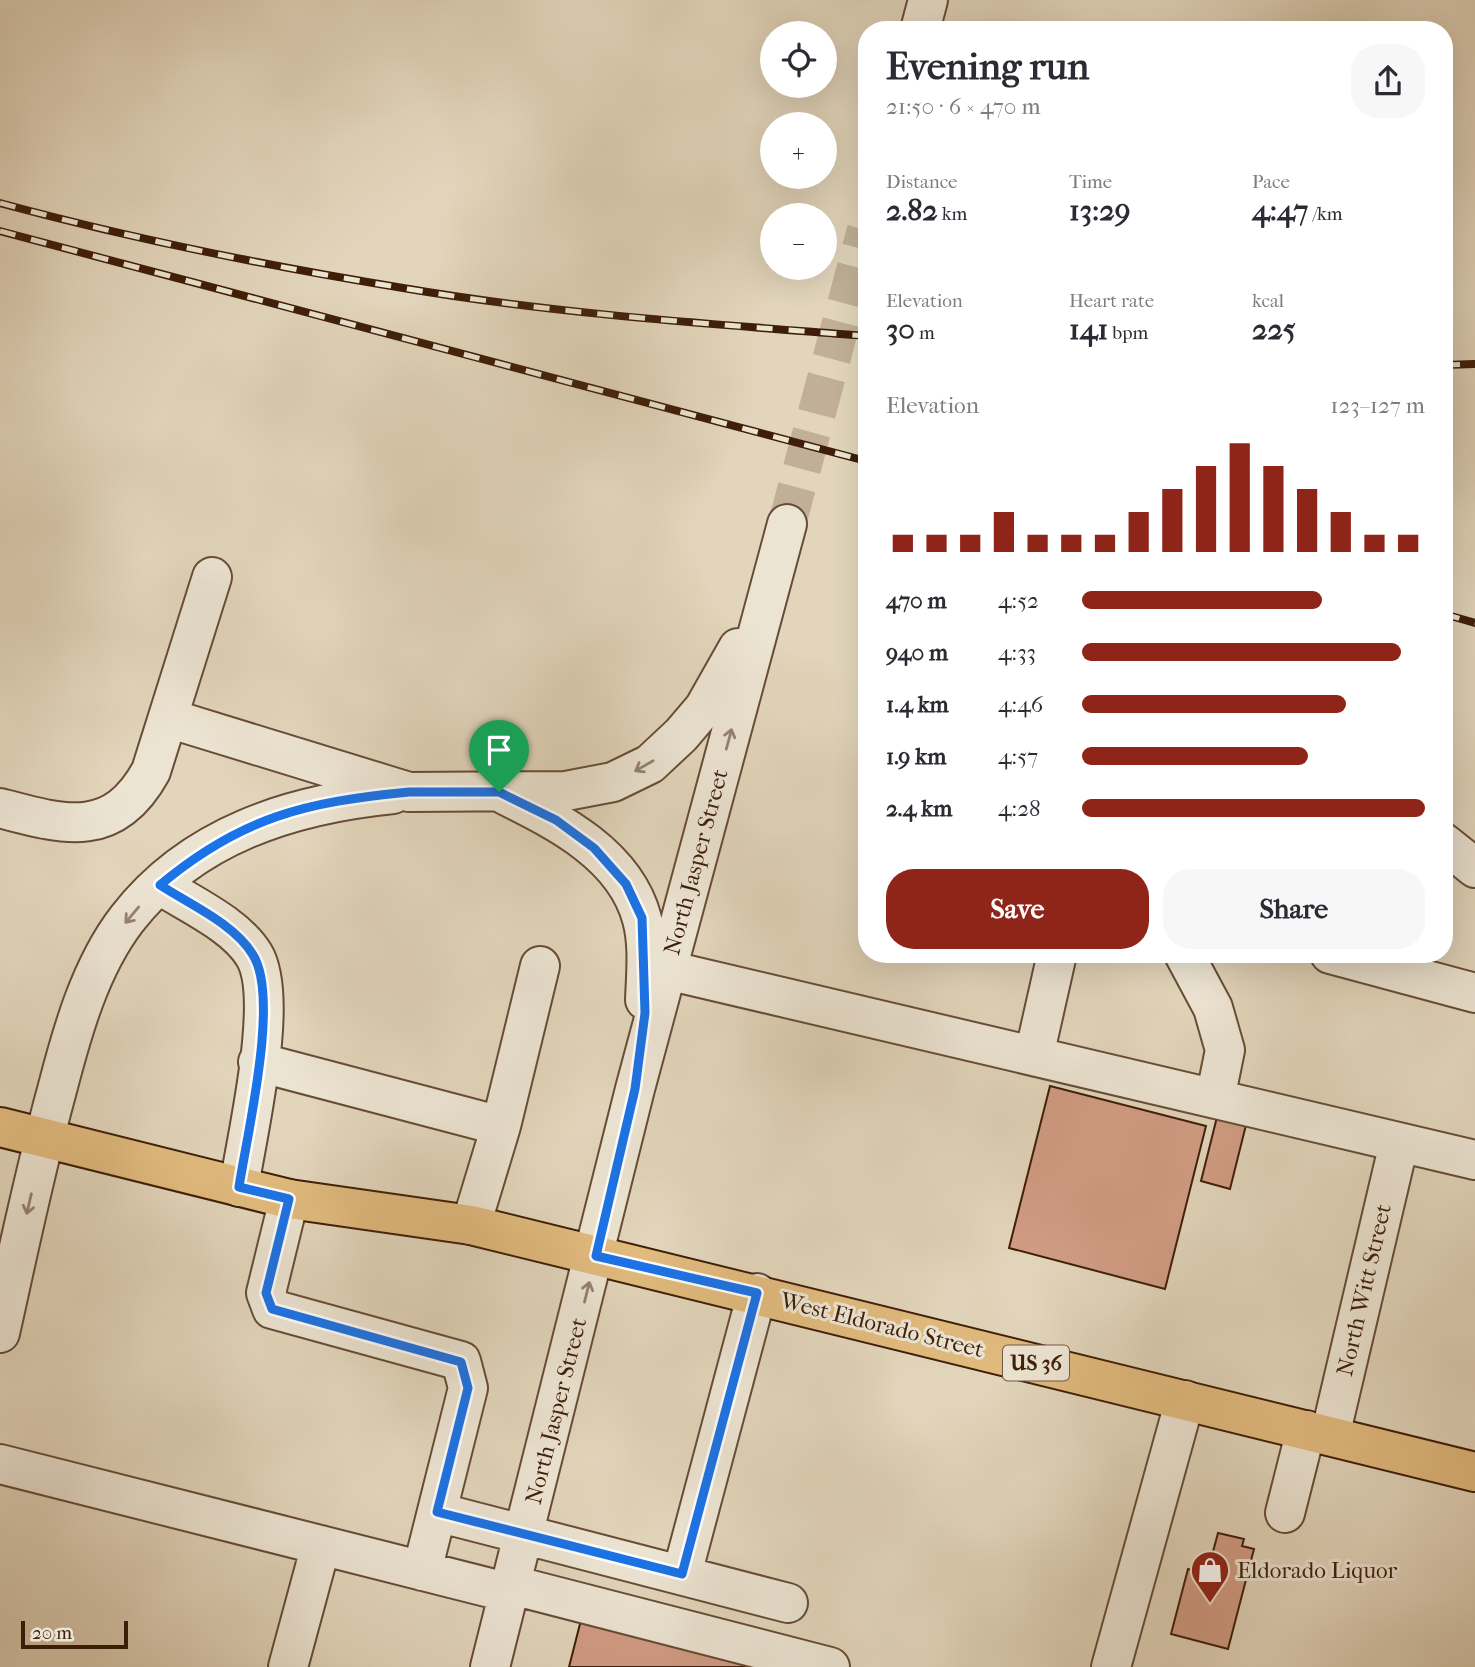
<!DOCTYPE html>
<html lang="en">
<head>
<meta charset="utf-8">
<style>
	:root { --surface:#fff; --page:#f7f7f7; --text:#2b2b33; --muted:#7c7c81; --accent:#8f2418 }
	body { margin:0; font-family:"IM FELL French Canon",serif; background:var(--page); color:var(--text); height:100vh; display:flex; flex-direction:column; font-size:26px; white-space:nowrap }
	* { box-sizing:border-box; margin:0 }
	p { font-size:23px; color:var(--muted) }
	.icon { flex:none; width:38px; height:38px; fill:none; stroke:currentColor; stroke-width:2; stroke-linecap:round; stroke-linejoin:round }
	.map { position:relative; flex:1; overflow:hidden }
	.drawer { position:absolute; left:858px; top:21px; width:595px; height:942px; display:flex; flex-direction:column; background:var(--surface); border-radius:28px; box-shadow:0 7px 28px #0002 }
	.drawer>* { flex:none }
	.fabs { position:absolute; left:760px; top:21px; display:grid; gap:14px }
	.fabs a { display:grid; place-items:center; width:77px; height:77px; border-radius:50%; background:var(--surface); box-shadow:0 7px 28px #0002; font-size:35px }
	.scale { position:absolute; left:21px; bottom:18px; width:107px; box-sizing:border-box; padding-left:7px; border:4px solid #3e1e08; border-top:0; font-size:19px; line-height:24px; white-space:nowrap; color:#3e1e08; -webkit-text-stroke:5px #ece4d3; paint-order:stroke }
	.pin { position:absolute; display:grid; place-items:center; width:60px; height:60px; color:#fff; margin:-72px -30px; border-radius:50% 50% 50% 0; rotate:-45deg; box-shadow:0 0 7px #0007 }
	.pin .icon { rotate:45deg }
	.round { display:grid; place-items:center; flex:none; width:74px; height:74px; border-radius:28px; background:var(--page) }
	.head { display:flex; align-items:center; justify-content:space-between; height:119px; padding:0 28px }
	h1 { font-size:38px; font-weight:700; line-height:52px }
	.stats { display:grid; grid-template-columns:repeat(3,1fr); gap:10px; height:119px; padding:7px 28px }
	.stats div { display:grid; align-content:center }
	.stats b { font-size:30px; font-weight:700 }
	.stats small { font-size:19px; font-weight:400 }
	.stats p { font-size:19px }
	.chart { height:196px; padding:14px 28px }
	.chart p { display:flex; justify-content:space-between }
	.chart svg { width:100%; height:126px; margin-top:7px; stroke:var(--accent); stroke-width:6 }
	.button { display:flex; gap:14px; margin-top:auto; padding:14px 28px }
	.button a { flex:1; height:80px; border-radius:28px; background:var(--accent); color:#fff; font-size:28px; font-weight:700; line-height:80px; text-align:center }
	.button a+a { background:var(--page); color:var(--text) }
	ul { padding:0 28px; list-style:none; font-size:23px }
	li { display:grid; grid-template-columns:112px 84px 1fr; align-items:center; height:52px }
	li i { height:18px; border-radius:9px; background:var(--accent) }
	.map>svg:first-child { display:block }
</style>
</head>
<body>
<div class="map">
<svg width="1475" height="1667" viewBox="0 0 1475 1667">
	<rect width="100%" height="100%" fill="#e2d5bb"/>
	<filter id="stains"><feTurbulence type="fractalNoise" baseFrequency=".00286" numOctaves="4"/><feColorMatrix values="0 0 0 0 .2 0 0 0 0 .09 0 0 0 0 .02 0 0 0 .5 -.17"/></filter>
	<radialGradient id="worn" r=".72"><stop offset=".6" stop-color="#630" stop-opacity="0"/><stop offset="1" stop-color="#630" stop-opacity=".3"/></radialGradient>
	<path fill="#d19c84" stroke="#3e1e08" stroke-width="2" d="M1050,1086l156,40 -41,163 -156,-41z
		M1218,1113l29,8 -17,68 -29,-8z
		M1218,1533l26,6 -2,7 12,3 -26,100 -57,-15 17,-65 19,5z
		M581,1620l177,47h-189z"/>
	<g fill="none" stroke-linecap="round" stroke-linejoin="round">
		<path stroke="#c1b097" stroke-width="38" stroke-dasharray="38 19" stroke-linecap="butt" d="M787,524l79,-294"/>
		<g stroke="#674c35" stroke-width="42">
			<path id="minor" d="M920,30l8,-30
				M168,718l241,74 157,-1 47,-9 37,-18 31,-29 23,-27 34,-60
				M505,795c54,27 120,60 137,124 7,25 4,55 3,81
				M0,808c64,17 113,32 151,-37l61,-194
				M1444,843l31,25
				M160,885c29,19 75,39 94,70 26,43 -7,179 -15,232
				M1184,954l29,54 12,42 -10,49
				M1330,954l145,39
				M667,970l808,190
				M1034,1056l23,-102
				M258,1062l243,64 -30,99
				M501,1126l39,-160
				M289,1199l-23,94 6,16 189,52 7,27 -46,183
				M0,1333c18,-81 35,-163 57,-243 15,-58 33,-123 70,-171 65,-84 165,-115 266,-125
				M1330,1436l69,-293
				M0,1464l510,129
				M437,1512l351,91
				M1285,1513l21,-83
				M682,1574l75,-281
				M512,1585l318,82
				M288,1667l33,-122
				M490,1667l145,-578 152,-565
				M1111,1667l74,-267"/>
		</g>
		<g stroke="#3e1e08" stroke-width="42">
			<path id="major" d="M0,1127l289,72 182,26 1004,247"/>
		</g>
		<use href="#minor" stroke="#ece4d3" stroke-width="38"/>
		<use href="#major" stroke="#e1ba7e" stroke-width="38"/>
		<g stroke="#3e1e08" stroke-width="8">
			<path id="rail" d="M0,203c133,36 268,63 403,85 153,26 309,36 463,48
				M0,231l866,230
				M1444,365l31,-1
				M1444,614l31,9"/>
		</g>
		<use href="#rail" stroke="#ece4d3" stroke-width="5" stroke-dasharray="16" stroke-linecap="butt"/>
	</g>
	<defs><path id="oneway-shaft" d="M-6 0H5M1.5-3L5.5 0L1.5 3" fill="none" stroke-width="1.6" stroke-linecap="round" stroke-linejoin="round" transform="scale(1.75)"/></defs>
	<g stroke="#95816e">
		<use href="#oneway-shaft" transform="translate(729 739) rotate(-75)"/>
		<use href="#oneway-shaft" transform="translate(644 766) rotate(150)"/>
		<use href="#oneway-shaft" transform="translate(132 915) rotate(130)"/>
		<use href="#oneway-shaft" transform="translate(29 1204) rotate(103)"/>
		<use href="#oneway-shaft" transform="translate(587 1292) rotate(-76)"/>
	</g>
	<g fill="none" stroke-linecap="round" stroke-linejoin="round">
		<g stroke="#fff" stroke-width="14">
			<path id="route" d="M409,792h90l57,28 38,28 32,36 16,34 3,95 -10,76 -39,167 161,37 -75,281 -245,-62 31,-124 -7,-26 -189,-53 -6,-16 23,-94 -50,-12c8,-53 41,-189 14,-232 -18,-31 -64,-51 -93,-70 81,-68 146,-83 249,-93z"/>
		</g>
		<use href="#route" stroke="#1a73e8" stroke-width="9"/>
	</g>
	<defs>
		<g id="shop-pin" transform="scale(2.0125)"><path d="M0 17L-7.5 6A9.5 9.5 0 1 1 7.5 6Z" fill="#8f2418" stroke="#ece4d3"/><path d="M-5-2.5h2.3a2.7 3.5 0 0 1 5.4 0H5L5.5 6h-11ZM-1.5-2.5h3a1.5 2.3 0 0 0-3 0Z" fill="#fff"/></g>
	</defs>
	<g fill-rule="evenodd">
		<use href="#shop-pin" x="1210" y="1570"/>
	</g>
	<g text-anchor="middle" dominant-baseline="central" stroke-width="6" stroke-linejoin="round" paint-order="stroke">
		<rect fill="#ece4d3" stroke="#725945" stroke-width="2" x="1003" y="1345.5" width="66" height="35" rx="5"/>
		<g font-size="21" font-weight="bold" fill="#3e1e08">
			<text x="1036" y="1363">US 36</text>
		</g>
		<g font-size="23" fill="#3e1e08" stroke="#ece4d3">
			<text transform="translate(696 862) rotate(-75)">North Jasper Street</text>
			<text transform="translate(1364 1290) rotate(-77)">North Witt Street</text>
			<text transform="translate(882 1325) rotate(14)">West Eldorado Street</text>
			<text transform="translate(556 1411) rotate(-76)">North Jasper Street</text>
		</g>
		<g font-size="23" fill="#3e1e08" stroke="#ece4d3" text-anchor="start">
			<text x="1237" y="1570">Eldorado Liquor</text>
		</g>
	</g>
	<rect width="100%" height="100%" filter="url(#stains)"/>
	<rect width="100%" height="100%" fill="url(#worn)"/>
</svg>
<div class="fabs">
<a><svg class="icon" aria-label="locate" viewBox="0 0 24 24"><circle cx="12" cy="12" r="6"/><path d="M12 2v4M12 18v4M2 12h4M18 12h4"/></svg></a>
<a>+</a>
<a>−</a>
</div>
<div class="scale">20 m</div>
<div class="pin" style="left:499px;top:792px;background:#1e9e55"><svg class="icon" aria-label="arrive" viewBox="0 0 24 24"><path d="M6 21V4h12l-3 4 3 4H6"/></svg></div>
<section class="drawer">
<div class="head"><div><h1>Evening run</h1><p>21:50 · 6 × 470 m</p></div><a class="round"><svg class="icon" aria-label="share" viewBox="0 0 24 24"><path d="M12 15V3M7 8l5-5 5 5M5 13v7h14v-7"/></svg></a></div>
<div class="stats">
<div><p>Distance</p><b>2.82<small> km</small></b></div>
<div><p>Time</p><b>13:29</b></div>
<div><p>Pace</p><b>4:47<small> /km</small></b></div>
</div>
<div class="stats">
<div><p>Elevation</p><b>30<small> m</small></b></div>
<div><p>Heart rate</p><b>141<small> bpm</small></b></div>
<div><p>kcal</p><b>225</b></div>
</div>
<div class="chart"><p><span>Elevation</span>123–127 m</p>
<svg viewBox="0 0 160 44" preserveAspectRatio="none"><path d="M5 44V38M15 44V38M25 44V38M35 44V30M45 44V38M55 44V38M65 44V38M75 44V30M85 44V22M95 44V14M105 44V6M115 44V14M125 44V22M135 44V30M145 44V38M155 44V38"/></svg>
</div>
<ul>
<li><b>470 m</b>4:52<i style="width:70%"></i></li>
<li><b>940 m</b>4:33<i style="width:93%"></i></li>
<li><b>1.4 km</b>4:46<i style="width:77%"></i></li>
<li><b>1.9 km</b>4:57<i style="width:66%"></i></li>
<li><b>2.4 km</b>4:28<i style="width:100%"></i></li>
</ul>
<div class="button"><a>Save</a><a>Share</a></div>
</section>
</div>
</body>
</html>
